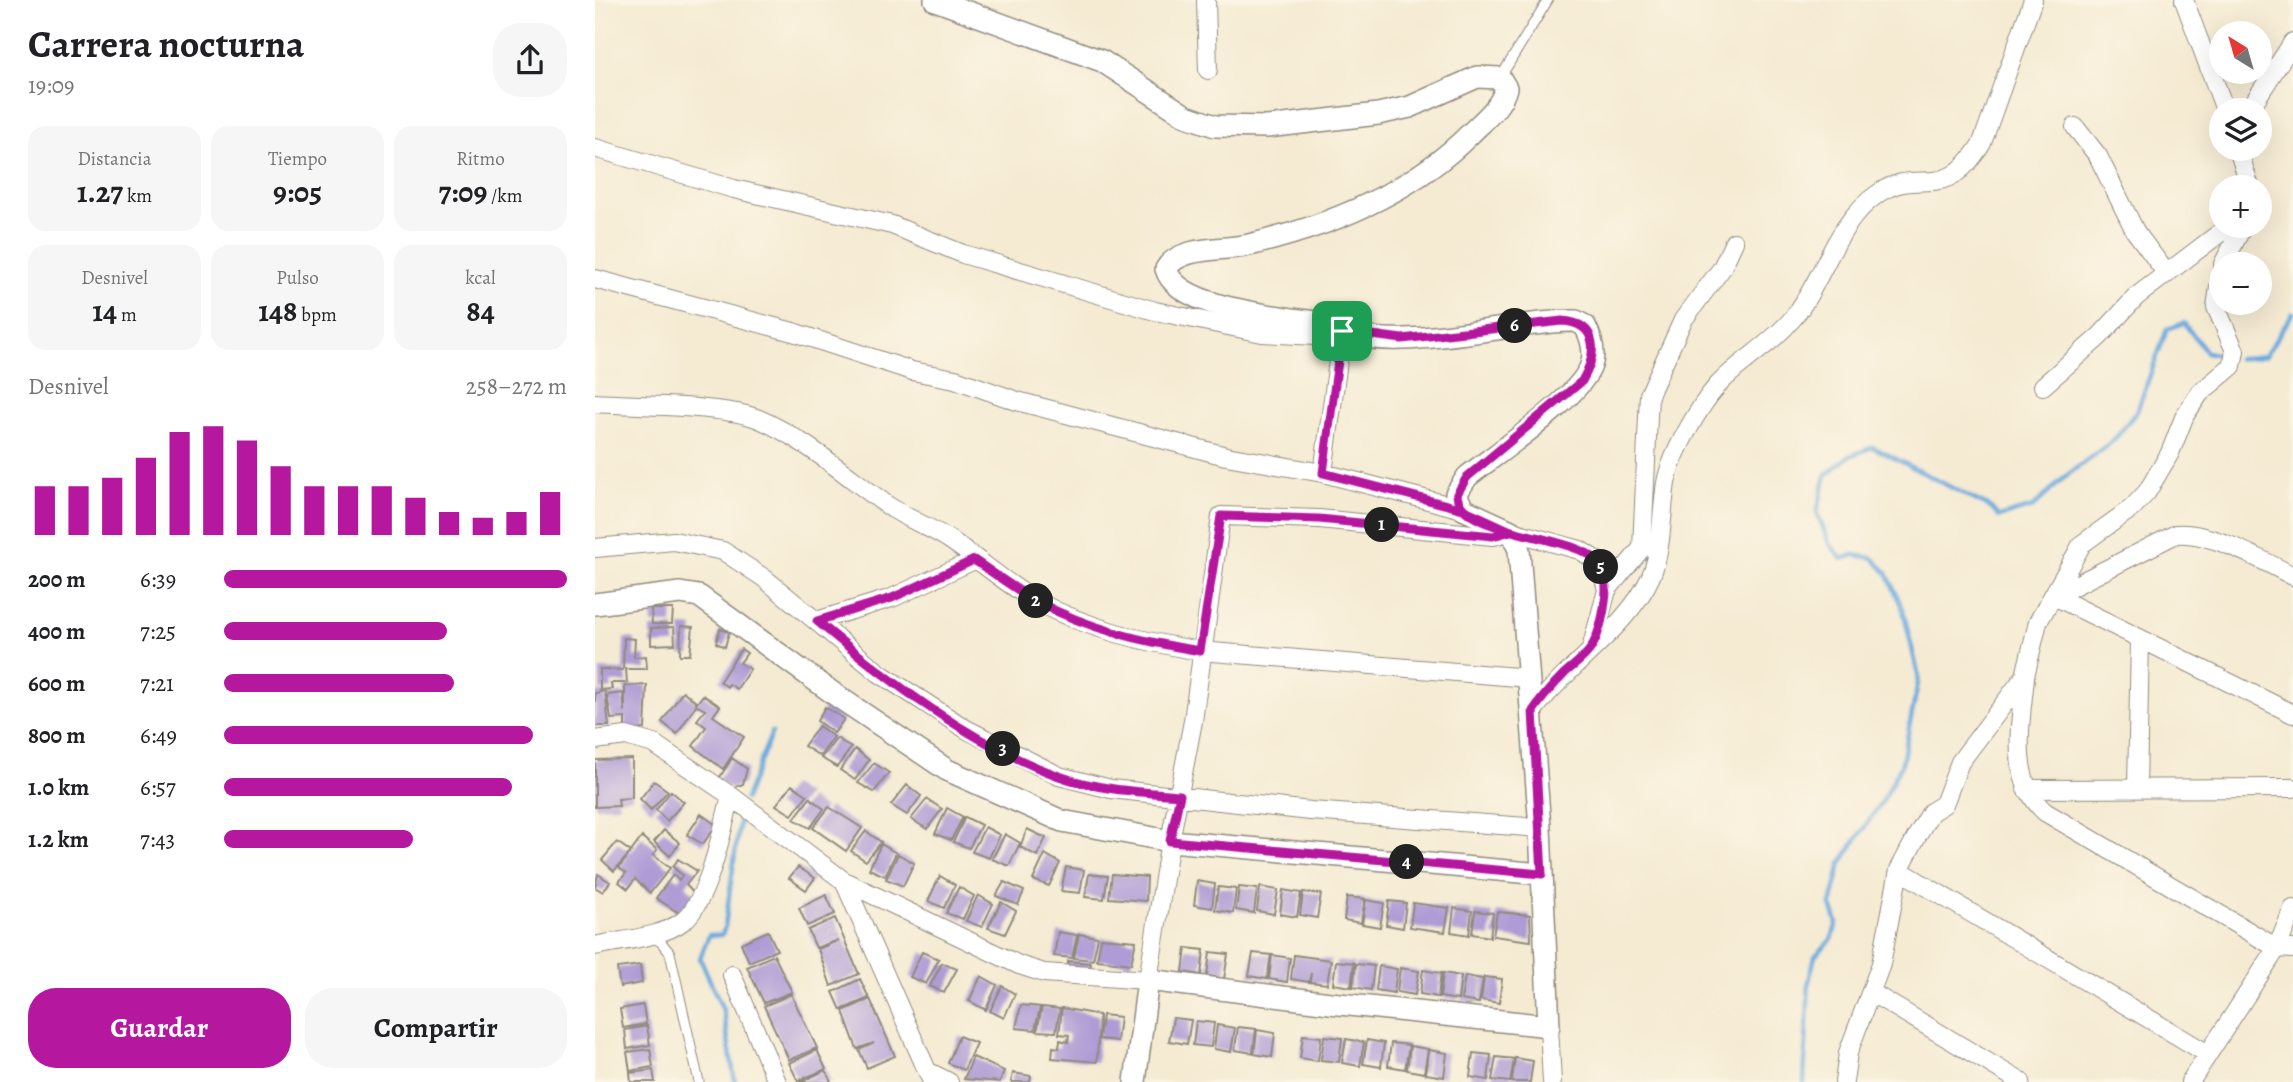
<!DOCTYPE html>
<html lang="es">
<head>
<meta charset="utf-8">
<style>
	:root { --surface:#fff; --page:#f6f6f6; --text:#202124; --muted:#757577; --accent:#b5179e }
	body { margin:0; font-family:Alegreya,serif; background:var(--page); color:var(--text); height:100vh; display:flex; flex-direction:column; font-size:26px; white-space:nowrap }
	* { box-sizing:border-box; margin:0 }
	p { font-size:23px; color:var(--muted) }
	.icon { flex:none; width:38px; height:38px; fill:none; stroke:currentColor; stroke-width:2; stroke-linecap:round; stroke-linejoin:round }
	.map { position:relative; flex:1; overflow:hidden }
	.details { display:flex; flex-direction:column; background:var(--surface); width:595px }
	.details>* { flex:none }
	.needle { width:46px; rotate:323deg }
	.fabs { position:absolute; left:1614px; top:21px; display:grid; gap:14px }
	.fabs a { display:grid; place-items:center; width:63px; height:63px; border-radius:50%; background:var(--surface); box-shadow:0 7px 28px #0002; font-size:35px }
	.pin { position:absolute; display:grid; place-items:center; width:60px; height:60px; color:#fff; margin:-30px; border-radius:14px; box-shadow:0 4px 10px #0006 }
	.km { position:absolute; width:35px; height:35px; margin:-18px; border-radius:50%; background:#222; color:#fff; font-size:19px; line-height:35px; text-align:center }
	.round { display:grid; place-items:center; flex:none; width:74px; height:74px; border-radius:28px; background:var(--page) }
	.summary { display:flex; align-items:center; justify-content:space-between; height:119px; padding:0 28px }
	h1 { font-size:38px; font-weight:700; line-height:52px }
	.stats { display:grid; grid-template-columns:repeat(3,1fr); gap:10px; height:119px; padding:7px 28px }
	.stats div { display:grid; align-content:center; border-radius:18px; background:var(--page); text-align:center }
	.stats b { font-size:30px; font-weight:700 }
	.stats small { font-size:19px; font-weight:400 }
	.stats p { font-size:19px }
	.chart { height:196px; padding:14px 28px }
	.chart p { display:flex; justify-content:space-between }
	.chart svg { width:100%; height:126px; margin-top:7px; stroke:var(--accent); stroke-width:6 }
	.button { display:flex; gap:14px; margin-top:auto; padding:14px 28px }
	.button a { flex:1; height:80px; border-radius:28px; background:var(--accent); color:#fff; font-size:28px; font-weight:700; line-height:80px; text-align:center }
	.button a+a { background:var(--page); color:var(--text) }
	ul { padding:0 28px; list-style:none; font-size:23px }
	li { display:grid; grid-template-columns:112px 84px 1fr; align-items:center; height:52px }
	li i { height:18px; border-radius:9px; background:var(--accent) }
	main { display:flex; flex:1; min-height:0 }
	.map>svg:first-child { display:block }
</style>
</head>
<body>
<main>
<section class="details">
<div class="summary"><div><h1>Carrera nocturna</h1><p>19:09</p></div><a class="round"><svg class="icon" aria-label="share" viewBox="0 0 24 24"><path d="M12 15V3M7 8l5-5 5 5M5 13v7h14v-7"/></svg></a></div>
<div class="stats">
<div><p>Distancia</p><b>1.27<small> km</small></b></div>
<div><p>Tiempo</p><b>9:05</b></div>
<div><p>Ritmo</p><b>7:09<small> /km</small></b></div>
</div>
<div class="stats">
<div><p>Desnivel</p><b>14<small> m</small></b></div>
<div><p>Pulso</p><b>148<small> bpm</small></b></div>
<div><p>kcal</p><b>84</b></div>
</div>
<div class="chart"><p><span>Desnivel</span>258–272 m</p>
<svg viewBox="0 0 160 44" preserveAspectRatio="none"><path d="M5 44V27M15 44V27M25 44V24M35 44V17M45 44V8M55 44V6M65 44V11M75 44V20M85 44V27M95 44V27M105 44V27M115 44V31M125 44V36M135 44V38M145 44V36M155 44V29"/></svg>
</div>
<ul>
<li><b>200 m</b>6:39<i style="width:100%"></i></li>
<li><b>400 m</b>7:25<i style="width:65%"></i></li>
<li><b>600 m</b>7:21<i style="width:67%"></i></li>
<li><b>800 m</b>6:49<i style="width:90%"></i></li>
<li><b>1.0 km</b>6:57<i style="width:84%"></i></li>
<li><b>1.2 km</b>7:43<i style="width:55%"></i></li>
</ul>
<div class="button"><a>Guardar</a><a>Compartir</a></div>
</section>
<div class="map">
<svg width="1698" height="1082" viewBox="0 0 1698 1082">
	<rect width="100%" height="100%" fill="#fcf5e5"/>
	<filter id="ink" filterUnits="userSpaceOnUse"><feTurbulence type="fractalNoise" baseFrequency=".0143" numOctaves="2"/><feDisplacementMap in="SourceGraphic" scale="14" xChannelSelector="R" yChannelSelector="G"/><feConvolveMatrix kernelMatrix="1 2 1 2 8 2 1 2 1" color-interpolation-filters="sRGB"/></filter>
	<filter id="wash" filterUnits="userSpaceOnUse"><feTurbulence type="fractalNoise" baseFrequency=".00686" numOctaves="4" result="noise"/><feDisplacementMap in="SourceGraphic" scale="28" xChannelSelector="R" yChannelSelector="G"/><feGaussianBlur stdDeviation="1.57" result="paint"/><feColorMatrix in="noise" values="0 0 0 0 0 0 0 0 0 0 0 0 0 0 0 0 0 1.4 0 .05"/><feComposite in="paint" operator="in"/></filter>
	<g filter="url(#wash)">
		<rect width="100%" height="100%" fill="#f5ebd3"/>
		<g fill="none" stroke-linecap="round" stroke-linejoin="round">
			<path stroke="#6aa9dd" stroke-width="4.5" d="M1643,359l27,-3 28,-43
				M150,799l27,-67
				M140,1082l-12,-72 -23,-52 9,-23h13l3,-9 16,-115
				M1209,1082l5,-101 6,-25 17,-17 5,-16 -6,-18 10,-42 43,-65 18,-35 17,-85 -16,-68 -16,-37 -14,-15 -19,-3 -12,4 -13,-16 -12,-31 9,-37 22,-18 25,-10 118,61 8,9 34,-10 33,-31 48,-36 23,-29 30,-82 17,-6 22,29 23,5"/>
		</g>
		<g id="blocks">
			<path fill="#af9bd5" d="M56,609h22l-1,15h-20z
				M86,626l12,1 -3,28h-10z
				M79,627l1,17 -24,1v-17z
				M125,629l9,3 -4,15 -9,-4z
				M29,638l11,1 -1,18 12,-1 1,13h-21l1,14h-16l1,6 -12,1v-21l23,1z
				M146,649l6,4 -7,10 10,6 -13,20 -8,-5 -2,3 -7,-6z
				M52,685l-2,44 -20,2v-13l-14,1 -4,-24 16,-2 2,19v-26z
				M10,691l4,35h-14v-33z
				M88,691l14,12 6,-8 17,11 -7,10 31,21 -21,32 -30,-23 13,-19 -9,-7 8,-10 -9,-5 -19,29 -15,-12z
				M230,707l19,12 -10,14 -17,-12z
				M224,726l15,11 -14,19 -16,-10z
				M242,738l14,10 -14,19 -16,-9z
				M260,749l14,11 -14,20 -15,-10z
				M137,758l15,11 -4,15 -13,5 -12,-9z
				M37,759v39l-14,1 1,7 -24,1v-47z
				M279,763l15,10 -15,19 -16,-9z
				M59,781l14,10 -17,19 -11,-11z
				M197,785l15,10 -15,20 -16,-10z
				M312,785l14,11 -14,19 -16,-10z
				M76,791l13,11 -17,19 -11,-11z
				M215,798l14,11 -14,19 -16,-9z
				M332,799l15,10 -15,20 -16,-10z
				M234,807l33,21 -16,23 -33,-23z
				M352,808l16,9 -12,23 -16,-6z
				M106,814l15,11 -13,19 -16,-9z
				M370,817l16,8 -12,23 -16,-6z
				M390,827l15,8 -11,23 -17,-6z
				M432,829l19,9 -9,18 -17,-9z
				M69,830l16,13 -10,13 -16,-14z
				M271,831l15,11 -15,19 -15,-10z
				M410,834l15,9 -11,23 -17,-7z
				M47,837l15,13 -4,5 17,13 -20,25 -15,-14 -7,10 -9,-7 7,-9 -7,-5z
				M22,842l14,10 -17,19 -12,-11z
				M286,844l15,9 -11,23 -16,-7z
				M303,854l16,9 -11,23 -17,-7z
				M450,854l15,9 -11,23 -16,-6z
				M83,859l19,12 -11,14 11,12 -12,20 -29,-19 17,-23 6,5 3,-5 -9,-8z
				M203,867l17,11 -9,12 -17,-12z
				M471,867l18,3 -4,23 -19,-2z
				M3,874l12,8 -7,10 -8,-5z
				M494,874l19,2 -4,23 -19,-2z
				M517,874l35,3 -1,24 -37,-3z
				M345,876l15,9 -11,23 -16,-7z
				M602,881l18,3 -3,24 -18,-3z
				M409,882l20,9 -6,14 -22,-9z
				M364,887l15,9 -11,23 -17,-6z
				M623,887l18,2 -3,24 -18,-3z
				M644,887l18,2 -3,24 -18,-3z
				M665,887l18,3 -4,24 -17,-3z
				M688,890l18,3 -4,24 -17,-3z
				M708,892l18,2 -4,24 -17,-3z
				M231,895l9,19 -28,12 -8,-18z
				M383,895l15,9 -11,23 -16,-6z
				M752,897l18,2 -4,24 -17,-3z
				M771,900l18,3 -4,24 -18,-3z
				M794,901l17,2 -3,25 -17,-3z
				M406,902l15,9 -11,23 -17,-6z
				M818,903l36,5 -4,24 -35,-5z
				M859,908l18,3 -3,24 -18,-3z
				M880,911l18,2 -3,24 -18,-3z
				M902,912l33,3 1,26 -38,-5z
				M240,918l24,56 -28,12 -13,-37 21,-9 -23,8 -8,-18z
				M173,931l9,19 -28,12 -8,-19z
				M463,932l19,3 -5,23 -18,-2z
				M484,934l19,3 -5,23 -19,-2z
				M506,938l35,3 -5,23 -34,-4z
				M591,948l18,2 -3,25 -18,-3z
				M327,952l17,7 -13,25 -16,-7z
				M615,952l18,2 -4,25 -17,-3z
				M658,953l18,2 -4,24 -18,-3z
				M179,955l18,37 -28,11 -17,-36z
				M677,955l18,3 -3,24 -18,-3z
				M699,955l37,5 -4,24 -17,-2 1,-9 -2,9 -18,-3z
				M473,961l23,2 -2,11 -22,-1z
				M741,961l18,2 -3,24 -18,-3z
				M347,963l15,6 -13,24 -14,-7z
				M761,964l18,2 -3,24 -18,-3z
				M45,965l2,18 -22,4 -3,-19z
				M784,966l18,3 -3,24 -18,-3z
				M805,968l19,3 -4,24 -18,-3z
				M828,970l18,3 -3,24 -18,-3z
				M848,973l18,3 -3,24 -18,-3z
				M386,976l16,9 -11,25 -17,-9z
				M870,976l18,3 -4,24 -18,-3z
				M889,977l18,2 -3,24 -18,-3z
				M265,979l9,19 -28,12 -8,-18z
				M407,986l13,8 -11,24 -14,-7z
				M196,994l26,54 -28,12 -25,-54z
				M275,999l25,57 -28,12 -8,-18 15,-7 -17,6 -14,-38z
				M48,1005l3,19 -23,4 -3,-19z
				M426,1005l19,2 -5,23 -19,-2z
				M447,1007l18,2 -4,23 -19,-1z
				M467,1008l37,7 -2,47 -45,-4 1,-11 6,1 1,-8 8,2 1,-7 -10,-1z
				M507,1015l18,2 -3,24 -18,-2z
				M578,1018l18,2 -4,24 -18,-3z
				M601,1021l18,2 -3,24 -18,-2z
				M622,1025l18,3 -4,24 -17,-3z
				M52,1026l3,19 -23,4 -2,-19z
				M643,1027l18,2 -3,24 -18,-3z
				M662,1030l18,3 -3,24 -18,-3z
				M708,1035l18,2 -3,24 -18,-3z
				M364,1036l17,7 -12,27 -16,-7z
				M729,1036l18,2 -3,24 -18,-2z
				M751,1039l18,3 -4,24 -18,-3z
				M772,1040l17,3 -3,24 -18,-3z
				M796,1043l18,2 -4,24 -17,-3z
				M815,1046l18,3 -4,24 -17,-3z
				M55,1049l3,18 -23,4 -3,-19z
				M222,1050l9,19 -28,12 -9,-18z
				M834,1050l18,3 -3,24 -18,-3z
				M878,1053l18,2 -3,25 -18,-3z
				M378,1057l31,14 -4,11 -36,-3z
				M901,1057l18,2 -4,23 -18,-2z
				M920,1058l18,3 -3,21h-18z
				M58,1070l2,12h-24l-1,-9z
				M231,1070l5,12h-31z
				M418,1073l18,3 -1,6h-19z"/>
		</g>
	</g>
	<g filter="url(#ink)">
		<use href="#blocks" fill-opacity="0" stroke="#908b7f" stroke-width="2"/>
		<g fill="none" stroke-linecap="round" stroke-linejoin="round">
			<g stroke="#908b7f" stroke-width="11">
				<path id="service" d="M905,78l48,-78
					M55,936l11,6 9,11 29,129"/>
			</g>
			<g stroke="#908b7f" stroke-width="20">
				<path id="minor" d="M611,0l2,70
					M1589,0l41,110
					M1654,110l44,-68
					M1480,127l23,29 37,75 32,43
					M0,148l139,41 158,36 71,29 192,57 107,22 71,4 9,-6
					M1643,149l12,38
					M1628,264l20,-38
					M0,279l198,53 119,39 43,8 62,22 209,55 97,17 140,36
					M1448,386l56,-49 38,-41 92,-70
					M0,403c40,3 130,2 164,16 43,18 89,58 128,86 19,13 40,21 60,33 31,20 58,46 91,64 50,27 107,40 162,49l329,27
					M728,473l19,-142
					M0,548l79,-7 49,10 41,27 115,95 87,56 93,47 52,13 200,22 229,17
					M1012,590l35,-42 7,-153 34,-75 39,-52 12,-26
					M1459,596l239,118
					M1459,596l122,-62c34,-3 86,26 117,42
					M221,621l76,-23 82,-38
					M1430,677c-4,45 -17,102 20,135l232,136 16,1
					M938,711c33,-45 96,-84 118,-135 12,-29 10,-63 15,-93 5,-28 33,-77 52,-98 23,-25 53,-40 75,-67 31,-38 42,-96 86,-125 42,-28 64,13 103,-50l51,-143
					M0,740l31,-4 28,8 77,52 113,85 175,84 25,8 104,7 22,-139 23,-120 28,-205 98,3 174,17 18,-5 69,19 20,13 7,27 -16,59
					M1542,788l3,-149
					M1431,789l267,-1
					M1304,870l309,184
					M249,881l88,201
					M0,946c27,-6 66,-8 88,-25 25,-18 40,-95 48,-125
					M137,975l45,107
					M1277,993l149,89
					M954,1026l3,56
					M332,1071l22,11
					M1249,1082l4,-29 33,-89 18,-94 19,-36 13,-22 13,-8 16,-42 65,-86 13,-54 44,-78 50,-36 15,-16 23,-39 15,-38 15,-22 32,-27 3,-15 -19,-44 5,-33
					M1595,1082l87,-134 16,-39"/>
			</g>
			<g stroke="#908b7f" stroke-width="24">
				<path id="tertiary" d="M340,0l167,61 84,55 29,10 52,1 111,-13 32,-7 67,-30 23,1 6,10c-5,19 -22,32 -36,46 -59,59 -140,92 -221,111 -24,6 -69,0 -83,24 12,43 129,48 168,56 42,35 185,-6 242,-4l9,5c7,13 11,28 5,42 -14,32 -93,85 -123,109l-11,17 7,15 48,22 8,19 21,278 9,198 -219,-23 -182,-23 -13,102
					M0,604l85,-11 19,3 138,100 110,74 115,51 108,20 372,33"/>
			</g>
			<use href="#service" stroke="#fff" stroke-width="9"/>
			<use href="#minor" stroke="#fff" stroke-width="18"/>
			<use href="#tertiary" stroke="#fff" stroke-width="21"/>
		</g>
	</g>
	<g fill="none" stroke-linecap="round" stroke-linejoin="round" filter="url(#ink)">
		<g stroke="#fff" stroke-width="14">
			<path id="route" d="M747,331l-19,142 140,36 48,22 -18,5 -174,-17 -98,-3 -21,135c-55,-9 -112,-22 -162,-49 -22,-12 -43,-28 -64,-42l-82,38 -75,23c69,58 155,124 242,155 39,14 80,16 121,19l-10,46 372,33 -9,-163c9,-13 19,-25 31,-37 8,-8 21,-16 27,-26 8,-13 12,-32 14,-46 2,-14 2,-31 -8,-41 -23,-27 -139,-26 -140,-67l10,-17 115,-96c15,-26 18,-58 -20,-60l-160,18 -60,-8"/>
		</g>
		<use href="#route" stroke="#b5179e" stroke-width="9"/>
	</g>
</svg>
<div class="fabs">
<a><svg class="needle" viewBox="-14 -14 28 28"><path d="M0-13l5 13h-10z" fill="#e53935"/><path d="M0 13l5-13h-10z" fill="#757577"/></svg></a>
<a><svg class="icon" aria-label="layers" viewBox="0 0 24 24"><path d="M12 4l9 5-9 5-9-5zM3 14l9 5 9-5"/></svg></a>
<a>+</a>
<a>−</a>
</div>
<div class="pin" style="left:747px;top:331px;background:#1e9e55"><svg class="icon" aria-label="arrive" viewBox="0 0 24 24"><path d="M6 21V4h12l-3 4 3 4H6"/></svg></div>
<b class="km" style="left:787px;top:525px">1</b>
<b class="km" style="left:441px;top:601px">2</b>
<b class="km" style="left:408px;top:749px">3</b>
<b class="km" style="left:812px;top:862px">4</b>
<b class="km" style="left:1006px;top:567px">5</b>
<b class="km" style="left:920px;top:326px">6</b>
</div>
</main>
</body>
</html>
